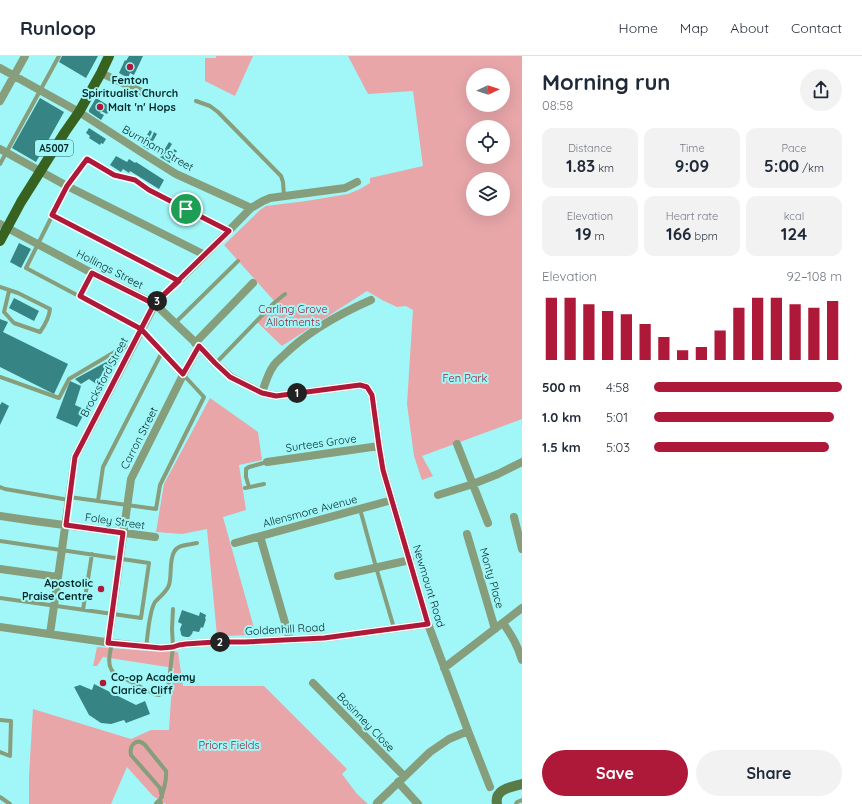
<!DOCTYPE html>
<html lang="en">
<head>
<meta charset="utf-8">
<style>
	:root { --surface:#fff; --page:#f2f2f3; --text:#1f2937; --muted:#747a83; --line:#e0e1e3; --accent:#ae193a }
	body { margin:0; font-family:Quicksand,sans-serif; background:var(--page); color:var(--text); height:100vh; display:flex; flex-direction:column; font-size:15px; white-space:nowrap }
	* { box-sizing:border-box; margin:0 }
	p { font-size:13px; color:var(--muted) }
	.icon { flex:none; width:22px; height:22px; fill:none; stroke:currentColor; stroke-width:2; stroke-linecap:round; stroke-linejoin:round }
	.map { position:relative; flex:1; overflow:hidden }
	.drawer { display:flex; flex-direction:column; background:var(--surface); width:340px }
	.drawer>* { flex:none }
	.needle { width:26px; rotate:86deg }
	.buttons { position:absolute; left:466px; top:12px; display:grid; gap:8px }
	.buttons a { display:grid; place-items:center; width:44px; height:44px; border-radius:50%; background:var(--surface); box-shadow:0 4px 16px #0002; font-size:20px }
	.pin { position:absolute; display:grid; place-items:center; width:34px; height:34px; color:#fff; margin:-17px; border:2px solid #fff; border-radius:50%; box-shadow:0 1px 4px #0007 }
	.km { position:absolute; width:20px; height:20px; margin:-10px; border-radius:50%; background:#222; color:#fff; font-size:11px; line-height:20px; text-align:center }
	.round { display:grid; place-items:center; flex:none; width:42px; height:42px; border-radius:21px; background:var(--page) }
	.head { display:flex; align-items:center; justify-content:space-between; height:68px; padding:0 20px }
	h1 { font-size:22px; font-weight:800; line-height:30px }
	.metrics { display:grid; grid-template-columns:repeat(3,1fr); gap:6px; height:68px; padding:4px 20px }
	.metrics div { display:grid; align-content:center; border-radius:10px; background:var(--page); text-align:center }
	.metrics b { font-size:17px; font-weight:800 }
	.metrics small { font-size:11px; font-weight:400 }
	.metrics p { font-size:11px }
	.chart { height:112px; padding:8px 20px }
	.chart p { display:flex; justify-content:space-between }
	.chart svg { width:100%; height:72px; margin-top:4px; stroke:var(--accent); stroke-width:6 }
	.button { display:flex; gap:8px; margin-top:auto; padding:8px 20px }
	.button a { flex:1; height:46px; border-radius:24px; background:var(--accent); color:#fff; font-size:16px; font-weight:800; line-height:46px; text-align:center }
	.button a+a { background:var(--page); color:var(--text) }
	ul { padding:0 20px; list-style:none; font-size:13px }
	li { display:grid; grid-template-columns:64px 48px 1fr; align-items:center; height:30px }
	li i { height:10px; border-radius:5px; background:var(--accent) }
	header { display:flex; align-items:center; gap:24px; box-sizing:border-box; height:56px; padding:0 20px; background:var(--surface); border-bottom:1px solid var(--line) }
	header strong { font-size:19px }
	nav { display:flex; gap:22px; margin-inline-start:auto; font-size:14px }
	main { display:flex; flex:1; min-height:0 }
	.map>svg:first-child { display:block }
</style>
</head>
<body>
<header>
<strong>Runloop</strong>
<nav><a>Home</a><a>Map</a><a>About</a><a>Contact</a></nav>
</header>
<main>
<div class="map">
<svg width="522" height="748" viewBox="0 0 522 748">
	<rect width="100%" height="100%" fill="#a1f7f8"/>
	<path fill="#e8a6a9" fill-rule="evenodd" d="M216,0h37l-18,40 -30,-15v-23h11z
		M348,0h174v363l-100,37 11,20 -11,4 -8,-24 -7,-52 6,-94 -7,-4 -9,1 -15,-7 -15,-9 -85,55 -25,-24 19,-19 -52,-58 36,-35 6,-4 40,-5 42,-7 12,-5 10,-6v-5l53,-12 -10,-75 -45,3zM473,19h30v30h-30zM473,71h30v30h-30zM473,123h30v30h-30z
		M210,342l48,34 4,28 -23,5 7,45 -23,7 33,118 -39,1 -10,-107 -25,5 -26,-2 8,-48z
		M97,591l53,4 28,1 5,34h81l83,83 -5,5 15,20 11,10h-202l-13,-8 -26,-29 -16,37h-82v-28l4,-67 98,30 20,-9h18l2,-31 3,-31 -71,-11 -6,9h-4z"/>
	<path fill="#378485" d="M62,0h36l-12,22 -27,-16z
		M129,0h14l-9,19 -4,-2 -2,5 -9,-5 6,-13 1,1z
		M40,42l24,14 -28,50 -24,-14z
		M96,42l15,9 -4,7 -6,-3 -1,2 4,2 -3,5 -12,-8v-2z
		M89,72l17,11 -3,5 -2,-1 -1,2 -11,-7 1,-2 -4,-3z
		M150,74l2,2 -3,6 2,1 3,-7 3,2 -4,7 1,1 -5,8 -8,-5z
		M169,86l3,2 -3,5 4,3 1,-3 3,2 -7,12 -10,-6z
		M116,100l11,6 2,-3 6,4 1,-1 28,18 -5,9 -29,-18 -1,2 -6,-4 -2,3 -11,-7z
		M19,187l12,6 -10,19 -11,-6z
		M14,242l25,13 -5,10 -25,-13z
		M0,263l8,3 -5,10 65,32 -14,30 -54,-27z
		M117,300l-15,32 -13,-9 -8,5 -6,-5z
		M70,325l11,5 -6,19 11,5 -9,17 -21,-9z
		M2,346l7,4 -9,19v-20z
		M182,554l17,6 1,-4 6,3 -1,4h1l-3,9 -2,-1 -2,5 -6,-1 -1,3 -3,3h-3l-4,-1 -1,-2 -1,-5 2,-5 -4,-2z
		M94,628l42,21 9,-4 5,13 -24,9 -2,-3 -13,4 -10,-1 -12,-8 -15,-28 6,-2 12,5z"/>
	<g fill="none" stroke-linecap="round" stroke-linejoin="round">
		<path stroke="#869e7c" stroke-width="4" d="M196,45l14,5 8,6 63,64 2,6 1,14
			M0,108l59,-108
			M53,159l125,66
			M0,231l18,6 32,16c-1,9 -5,16 -10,23l-26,-9 -10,-11 5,-21
			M80,240l12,-23
			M175,267l63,-62
			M216,307l58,-60 11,-9
			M0,321l59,21 10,-19 49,-29 8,-3 5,2
			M0,431l5,2 64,11
			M249,431l-3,-10v-8l3,-2 18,-5
			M245,432l19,-4
			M69,441l87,12 4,-24 44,-88 -63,-68 -115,-61 41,-82 20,-27 27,16 21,5 14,10 9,5 70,36
			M98,445l5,-34 59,-115
			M360,453l16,58 18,61
			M0,485l149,22 -8,55 -141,-20
			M83,554l9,-56
			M112,587c-2,10 -6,22 2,30l40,21 5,1 7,-3 2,-3 5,-42 -1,-18 1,-20
			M146,591c2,-12 3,-36 9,-45 5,-6 11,-9 14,-17 3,-10 0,-24 5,-33 4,-8 15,-7 23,-9
			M0,664l11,1 -1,35 -10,-4
			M0,741l10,7
			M159,747c4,-10 8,-22 7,-32l-21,-26c-8,-8 -16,0 -14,10l29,33 2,9
			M516,748l1,-2 5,-2"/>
		<path stroke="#869e7c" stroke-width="8" d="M0,12l79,44 65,42 32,20 75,34
			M101,17l45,21
			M0,45l25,-45
			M0,93l67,37 138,69
			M0,168l92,49 63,31 44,42 16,17 16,14 31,16 14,3 84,-11 7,2 5,8 7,51 4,24 45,154 40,107 22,56
			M195,287l58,-60
			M262,337c3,-10 6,-20 12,-28 3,-4 6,-6 9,-9 25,-25 56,-42 88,-56
			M457,388l31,79
			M267,406l112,-16
			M438,439l35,-11 25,-10 24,-12
			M0,460l34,5 121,16
			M514,461l8,32
			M467,478l28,95
			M260,480l30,104
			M235,487l157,-43
			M0,513l58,8
			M338,520l72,-16
			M503,567c9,13 14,21 19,37
			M0,571l112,16 49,5 12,-1 6,-2 7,-1 29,-2h30l79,-4 104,-14
			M50,578l25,-177 80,-153 50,-49 46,-47 12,-7 7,-3 75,-10 12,-6
			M108,587l23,-164 52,-104 16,-29
			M444,612l78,-60
			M313,627l91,93
			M398,726l20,22
			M377,747l53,-51 19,-13 19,-8
			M158,748l1,-1"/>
		<path stroke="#587b48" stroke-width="10" d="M497,748c-3,-15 14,-17 25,-20"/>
		<path stroke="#376220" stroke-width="10" d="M0,185l21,-39 44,-70 14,-20 22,-39 8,-17"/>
	</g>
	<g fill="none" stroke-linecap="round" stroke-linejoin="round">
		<g stroke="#fff" stroke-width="8">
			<path id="route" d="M186,153l43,22 -75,73 -62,-31 -12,23 61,33 42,45 16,-28 16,17 15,14 32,16 14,3 84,-11 7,2 5,8 7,51 4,24 45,154 -104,14 -79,4h-30l-29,2 -7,1 -6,2 -12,1 -53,-5 15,-110 -57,-8 9,-68 79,-153 25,-23 -127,-66 15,-29 20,-27 27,16 21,5 14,10 37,19"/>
		</g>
		<use href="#route" stroke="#ae193a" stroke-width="5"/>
	</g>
	<g fill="#ae193a" stroke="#a1f7f8" stroke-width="1.5">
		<circle cx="130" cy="11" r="4"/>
		<circle cx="100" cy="51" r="4"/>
		<circle cx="101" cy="533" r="4"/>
		<circle cx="103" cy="627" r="4"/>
	</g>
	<g text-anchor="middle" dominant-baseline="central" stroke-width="4" stroke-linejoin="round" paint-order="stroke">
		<rect fill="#a1f7f8" stroke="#326667" stroke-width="1" x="35" y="84" width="38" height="16" rx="3"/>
		<g font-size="10" font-weight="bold" fill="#022829">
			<text x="54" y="92">A5007</text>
		</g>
		<g font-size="11" font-weight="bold" fill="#022829" stroke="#a1f7f8" text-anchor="start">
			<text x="130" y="24" text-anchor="middle">Fenton<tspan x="130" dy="13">Spiritualist Church</tspan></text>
			<text x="108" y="51">Malt 'n' Hops</text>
			<text x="93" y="527" text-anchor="end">Apostolic<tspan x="93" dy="13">Praise Centre</tspan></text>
			<text x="111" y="621">Co-op Academy<tspan x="111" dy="13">Clarice Cliff</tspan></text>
		</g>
		<g font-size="11" fill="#022829" stroke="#a1f7f8">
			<text transform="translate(158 92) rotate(30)">Burnham Street</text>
			<text transform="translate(110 213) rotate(27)">Hollings Street</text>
			<text transform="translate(104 321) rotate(-62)">Brocksford Street</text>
			<text transform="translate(139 382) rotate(-63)">Carron Street</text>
			<text transform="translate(321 387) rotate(-8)">Surtees Grove</text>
			<text transform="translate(310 455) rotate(-15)">Allensmore Avenue</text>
			<text transform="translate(115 465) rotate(8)">Foley Street</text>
			<text transform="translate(492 522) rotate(74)">Monty Place</text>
			<text transform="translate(429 530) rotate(73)">Newmount Road</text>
			<text transform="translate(285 573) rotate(-3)">Goldenhill Road</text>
			<text transform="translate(366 666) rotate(46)">Bosinney Close</text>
		</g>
		<g font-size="11" fill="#971e35" stroke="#a1f7f8">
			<text x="293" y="253">Carling Grove<tspan x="293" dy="13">Allotments</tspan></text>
			<text x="465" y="322">Fen Park</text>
			<text x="229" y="689">Priors Fields</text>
		</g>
	</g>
</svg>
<div class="buttons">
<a><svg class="needle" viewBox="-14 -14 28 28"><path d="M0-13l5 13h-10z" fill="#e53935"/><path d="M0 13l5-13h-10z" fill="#747a83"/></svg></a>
<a><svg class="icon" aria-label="locate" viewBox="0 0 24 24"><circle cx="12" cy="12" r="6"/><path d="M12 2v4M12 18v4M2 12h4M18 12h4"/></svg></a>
<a><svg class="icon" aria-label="layers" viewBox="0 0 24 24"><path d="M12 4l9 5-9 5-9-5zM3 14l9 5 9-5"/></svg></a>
</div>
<div class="pin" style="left:186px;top:153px;background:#1e9e55"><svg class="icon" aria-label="arrive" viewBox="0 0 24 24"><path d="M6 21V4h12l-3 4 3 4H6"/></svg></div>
<b class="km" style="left:297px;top:337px">1</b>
<b class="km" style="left:220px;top:586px">2</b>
<b class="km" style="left:157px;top:245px">3</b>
</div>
<section class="drawer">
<div class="head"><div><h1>Morning run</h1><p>08:58</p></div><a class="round"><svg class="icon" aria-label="share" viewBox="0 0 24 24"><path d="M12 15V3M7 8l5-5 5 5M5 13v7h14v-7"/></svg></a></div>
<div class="metrics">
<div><p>Distance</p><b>1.83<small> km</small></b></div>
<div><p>Time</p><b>9:09</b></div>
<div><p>Pace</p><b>5:00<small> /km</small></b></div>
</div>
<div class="metrics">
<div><p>Elevation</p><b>19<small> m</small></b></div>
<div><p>Heart rate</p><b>166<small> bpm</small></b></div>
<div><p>kcal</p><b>124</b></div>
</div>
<div class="chart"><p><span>Elevation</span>92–108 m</p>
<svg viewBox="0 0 160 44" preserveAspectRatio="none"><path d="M5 44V6M15 44V6M25 44V10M35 44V14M45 44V16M55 44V22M65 44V30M75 44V38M85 44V36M95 44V26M105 44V12M115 44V6M125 44V6M135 44V10M145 44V12M155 44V8"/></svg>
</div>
<ul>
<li><b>500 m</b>4:58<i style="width:100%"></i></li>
<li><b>1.0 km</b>5:01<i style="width:96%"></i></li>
<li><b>1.5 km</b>5:03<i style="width:93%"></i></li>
</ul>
<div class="button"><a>Save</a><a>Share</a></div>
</section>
</main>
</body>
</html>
